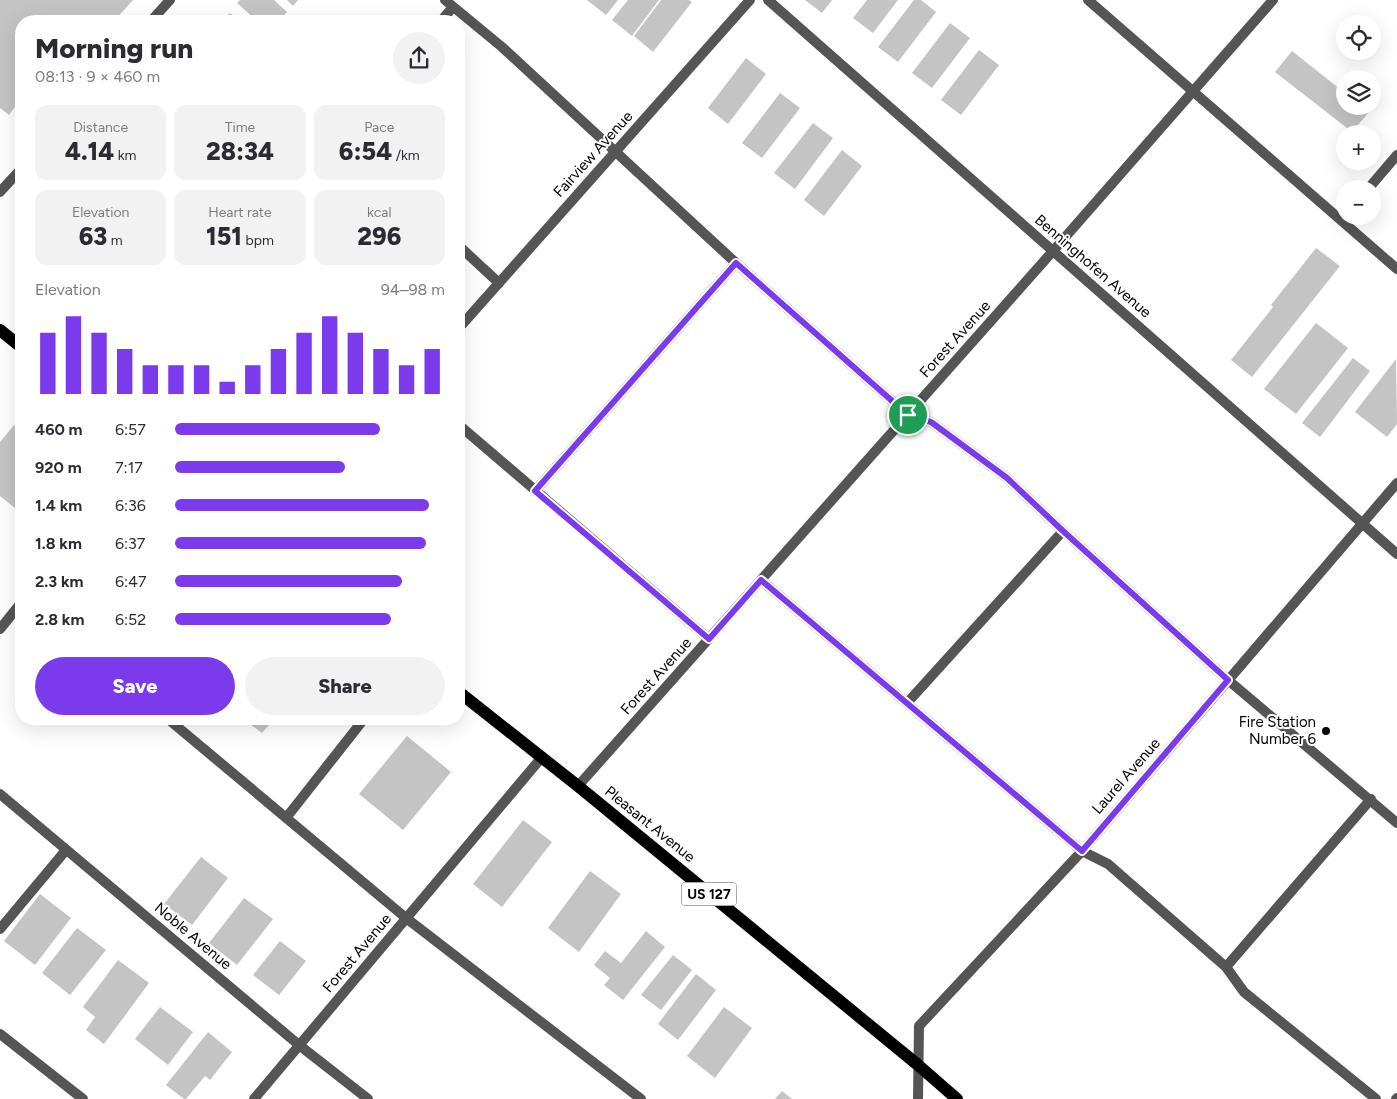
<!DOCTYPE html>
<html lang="en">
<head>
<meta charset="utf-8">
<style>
	:root { --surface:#fff; --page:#f2f2f3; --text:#2b2b33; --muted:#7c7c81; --accent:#7c3aed }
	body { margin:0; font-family:Figtree,sans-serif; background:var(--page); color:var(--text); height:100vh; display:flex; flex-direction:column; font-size:19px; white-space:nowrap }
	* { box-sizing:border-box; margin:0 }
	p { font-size:16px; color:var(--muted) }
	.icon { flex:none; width:28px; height:28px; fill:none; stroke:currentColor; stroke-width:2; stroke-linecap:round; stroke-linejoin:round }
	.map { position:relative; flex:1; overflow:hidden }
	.side { position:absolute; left:15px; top:15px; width:450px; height:710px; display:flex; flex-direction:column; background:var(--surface); border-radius:20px; box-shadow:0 5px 20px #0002 }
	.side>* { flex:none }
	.fabs { position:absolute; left:1336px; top:15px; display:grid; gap:10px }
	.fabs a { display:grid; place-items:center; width:45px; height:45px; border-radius:50%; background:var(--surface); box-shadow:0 5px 20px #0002; font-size:25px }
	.pin { position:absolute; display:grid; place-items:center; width:42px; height:42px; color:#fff; margin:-21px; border:2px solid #fff; border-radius:50%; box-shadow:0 1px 5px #0007 }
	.round { display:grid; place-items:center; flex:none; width:52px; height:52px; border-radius:26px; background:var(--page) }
	.head { display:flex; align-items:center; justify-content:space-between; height:85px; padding:0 20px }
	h1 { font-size:28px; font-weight:800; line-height:38px }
	.metrics { display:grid; grid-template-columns:repeat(3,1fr); gap:8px; height:85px; padding:5px 20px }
	.metrics div { display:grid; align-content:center; border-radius:12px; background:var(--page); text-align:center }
	.metrics b { font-size:25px; font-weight:800 }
	.metrics small { font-size:14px; font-weight:400 }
	.metrics p { font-size:14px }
	.chart { height:140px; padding:10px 20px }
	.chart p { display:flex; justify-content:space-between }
	.chart svg { width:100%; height:90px; margin-top:5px; stroke:var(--accent); stroke-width:6 }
	.button { display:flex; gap:10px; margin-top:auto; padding:10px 20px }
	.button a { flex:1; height:58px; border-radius:30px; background:var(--accent); color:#fff; font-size:20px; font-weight:800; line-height:58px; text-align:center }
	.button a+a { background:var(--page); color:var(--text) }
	ul { padding:0 20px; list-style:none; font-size:16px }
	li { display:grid; grid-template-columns:80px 60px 1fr; align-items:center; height:38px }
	li i { height:12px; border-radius:6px; background:var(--accent) }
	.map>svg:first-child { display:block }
</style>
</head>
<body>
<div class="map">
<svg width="1397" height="1099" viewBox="0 0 1397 1099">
	<rect width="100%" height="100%" fill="#fff"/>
	<path fill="#c4c4c4" d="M0,0h133l-19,21h-93v78l-12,16 -9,-7z
		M240,0h34l13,12 -8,9h-22l-20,-18z
		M287,0h11l-5,6z
		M587,0h31l-12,15z
		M628,0h31l-27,36 -20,-16z
		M661,0h28l3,2 -39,50 -19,-16z
		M805,0h27l-10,13z
		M867,0h31l-25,33 -20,-15z
		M914,0h7l15,12 -38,50 -20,-15z
		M230,13l9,8h-16z
		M950,23l20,15 -38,50 -20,-15z
		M979,50l20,15 -38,50 -20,-15z
		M1292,51l53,42v13h17l7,6 -17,20 -77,-60z
		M746,58l20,16 -38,50 -20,-16z
		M780,93l20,15 -38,50 -20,-15z
		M813,123l20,15 -38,51 -21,-16z
		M842,150l20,16 -38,50 -20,-16z
		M1316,248l24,18 -88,111 -21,-17 42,-53 -2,-2z
		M1316,323l32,25 -52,66 -32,-25z
		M1353,358l17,13 -50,66 -18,-14z
		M1396,359l1,65 -10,13 -32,-25z
		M14,425l7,7v81l-21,-17v-54z
		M243,719h31l-12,14z
		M407,736l44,36 -48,58 -44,-36z
		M523,820l29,22 -50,65 -29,-23z
		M201,857l27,21 -36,47 -28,-21z
		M590,871l31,23 -42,58 -31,-24z
		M40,894l31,24 -36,47 -31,-24z
		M244,898l29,21 -36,46 -28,-22z
		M77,928l29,22 -36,45 -28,-22z
		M646,931l19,16 -42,53 -19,-15 6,-7 -16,-13 11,-14 16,12z
		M280,941l26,20 -27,34 -26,-20z
		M673,955l19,15 -31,40 -20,-15z
		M118,960l31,23 -45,61 -18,-14 9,-13 -12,-10z
		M696,974l20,16 -38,50 -20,-16z
		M160,1007l33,25 -25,33 -33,-26z
		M724,1007l28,21 -37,50 -28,-22z
		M208,1032l24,20 -22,28 -5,-4 -19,23h-2l-18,-14z
		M782,1091l10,8h-17z"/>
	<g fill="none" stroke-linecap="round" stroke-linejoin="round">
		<path stroke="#555" stroke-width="10" d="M445,0l57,47 234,216 172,152 23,7 76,56 56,53 165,149 169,143
			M1088,0l309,269
			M441,21l12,-14
			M1368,189l29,-34
			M459,246l40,37
			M459,425l250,214
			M535,491l201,-228
			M761,580l321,271 26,13 118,103 18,25 132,107
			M907,703l156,-172
			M168,719l238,199 235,181
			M286,818l78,-99
			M0,929l66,-79
			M1226,967l145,-168
			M0,1034l83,65"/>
		<path stroke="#555" stroke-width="10" d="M768,0l629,554
			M151,21l19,-21
			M0,192l21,-23
			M459,328l291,-328
			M0,629l21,-26
			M578,786l475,-535 220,-251
			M0,794l299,251 69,54
			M254,1099l288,-342
			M918,1099l1,-73 163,-175 315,-368
			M1396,1099l1,-1"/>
		<path stroke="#000" stroke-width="12" d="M0,330l21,17
			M459,692l119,94 340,279 39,34"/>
	</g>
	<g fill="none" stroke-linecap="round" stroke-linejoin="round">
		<g stroke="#fff" stroke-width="10">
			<path id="route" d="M736,263l172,152 23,7 76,56 56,53 165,149 -146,171 -321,-271 -52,59 -174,-148z"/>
		</g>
		<use href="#route" stroke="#7c3aed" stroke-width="6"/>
	</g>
	<circle fill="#000" stroke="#fff" stroke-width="2" cx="1326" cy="731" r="5"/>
	<g text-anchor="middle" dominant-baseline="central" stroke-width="4" stroke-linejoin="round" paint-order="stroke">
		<rect fill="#fff" stroke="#4c4c4c" stroke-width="1" x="681.5" y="882.5" width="55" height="23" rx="4"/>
		<g font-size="14" font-weight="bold" fill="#000">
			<text x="709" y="894">US 127</text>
		</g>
		<g font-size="15" fill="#000" stroke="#fff">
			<text transform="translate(593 154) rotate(-48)">Fairview Avenue</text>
			<text transform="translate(1093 266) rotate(41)">Benninghofen Avenue</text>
			<text transform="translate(955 339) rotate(-48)">Forest Avenue</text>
			<text transform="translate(656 676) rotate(-48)">Forest Avenue</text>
			<text transform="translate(1126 776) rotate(-49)">Laurel Avenue</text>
			<text transform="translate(650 824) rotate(39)">Pleasant Avenue</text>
			<text transform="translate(193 936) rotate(40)">Noble Avenue</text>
			<text transform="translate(357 953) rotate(-50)">Forest Avenue</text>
		</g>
		<g font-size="15" fill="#000" stroke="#fff" text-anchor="end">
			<text x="1316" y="722">Fire Station<tspan x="1316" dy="17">Number 6</tspan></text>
		</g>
	</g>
</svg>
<div class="fabs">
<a><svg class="icon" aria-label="locate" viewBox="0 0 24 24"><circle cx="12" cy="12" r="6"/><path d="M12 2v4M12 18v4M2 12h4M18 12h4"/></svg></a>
<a><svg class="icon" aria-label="layers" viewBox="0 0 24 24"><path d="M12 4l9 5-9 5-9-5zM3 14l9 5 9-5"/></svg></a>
<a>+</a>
<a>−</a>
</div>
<div class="pin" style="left:908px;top:415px;background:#1e9e55"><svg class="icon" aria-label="arrive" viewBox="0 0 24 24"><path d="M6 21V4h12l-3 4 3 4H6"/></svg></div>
<section class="side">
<div class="head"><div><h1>Morning run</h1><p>08:13 · 9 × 460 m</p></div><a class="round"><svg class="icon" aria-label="share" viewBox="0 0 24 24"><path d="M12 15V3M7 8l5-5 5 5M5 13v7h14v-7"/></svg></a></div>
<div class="metrics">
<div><p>Distance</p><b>4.14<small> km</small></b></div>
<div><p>Time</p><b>28:34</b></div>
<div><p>Pace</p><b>6:54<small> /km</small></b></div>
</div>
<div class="metrics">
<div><p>Elevation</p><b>63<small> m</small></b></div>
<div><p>Heart rate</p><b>151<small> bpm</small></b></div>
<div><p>kcal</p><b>296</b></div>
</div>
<div class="chart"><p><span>Elevation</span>94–98 m</p>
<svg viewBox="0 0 160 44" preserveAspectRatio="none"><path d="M5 44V14M15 44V6M25 44V14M35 44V22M45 44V30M55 44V30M65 44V30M75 44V38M85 44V30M95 44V22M105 44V14M115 44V6M125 44V14M135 44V22M145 44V30M155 44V22"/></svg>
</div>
<ul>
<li><b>460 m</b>6:57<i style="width:76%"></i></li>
<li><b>920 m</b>7:17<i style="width:63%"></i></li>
<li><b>1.4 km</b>6:36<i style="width:94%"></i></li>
<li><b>1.8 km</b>6:37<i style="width:93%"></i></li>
<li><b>2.3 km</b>6:47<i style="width:84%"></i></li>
<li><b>2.8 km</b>6:52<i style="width:80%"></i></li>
</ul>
<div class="button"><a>Save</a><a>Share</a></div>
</section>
</div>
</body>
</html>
